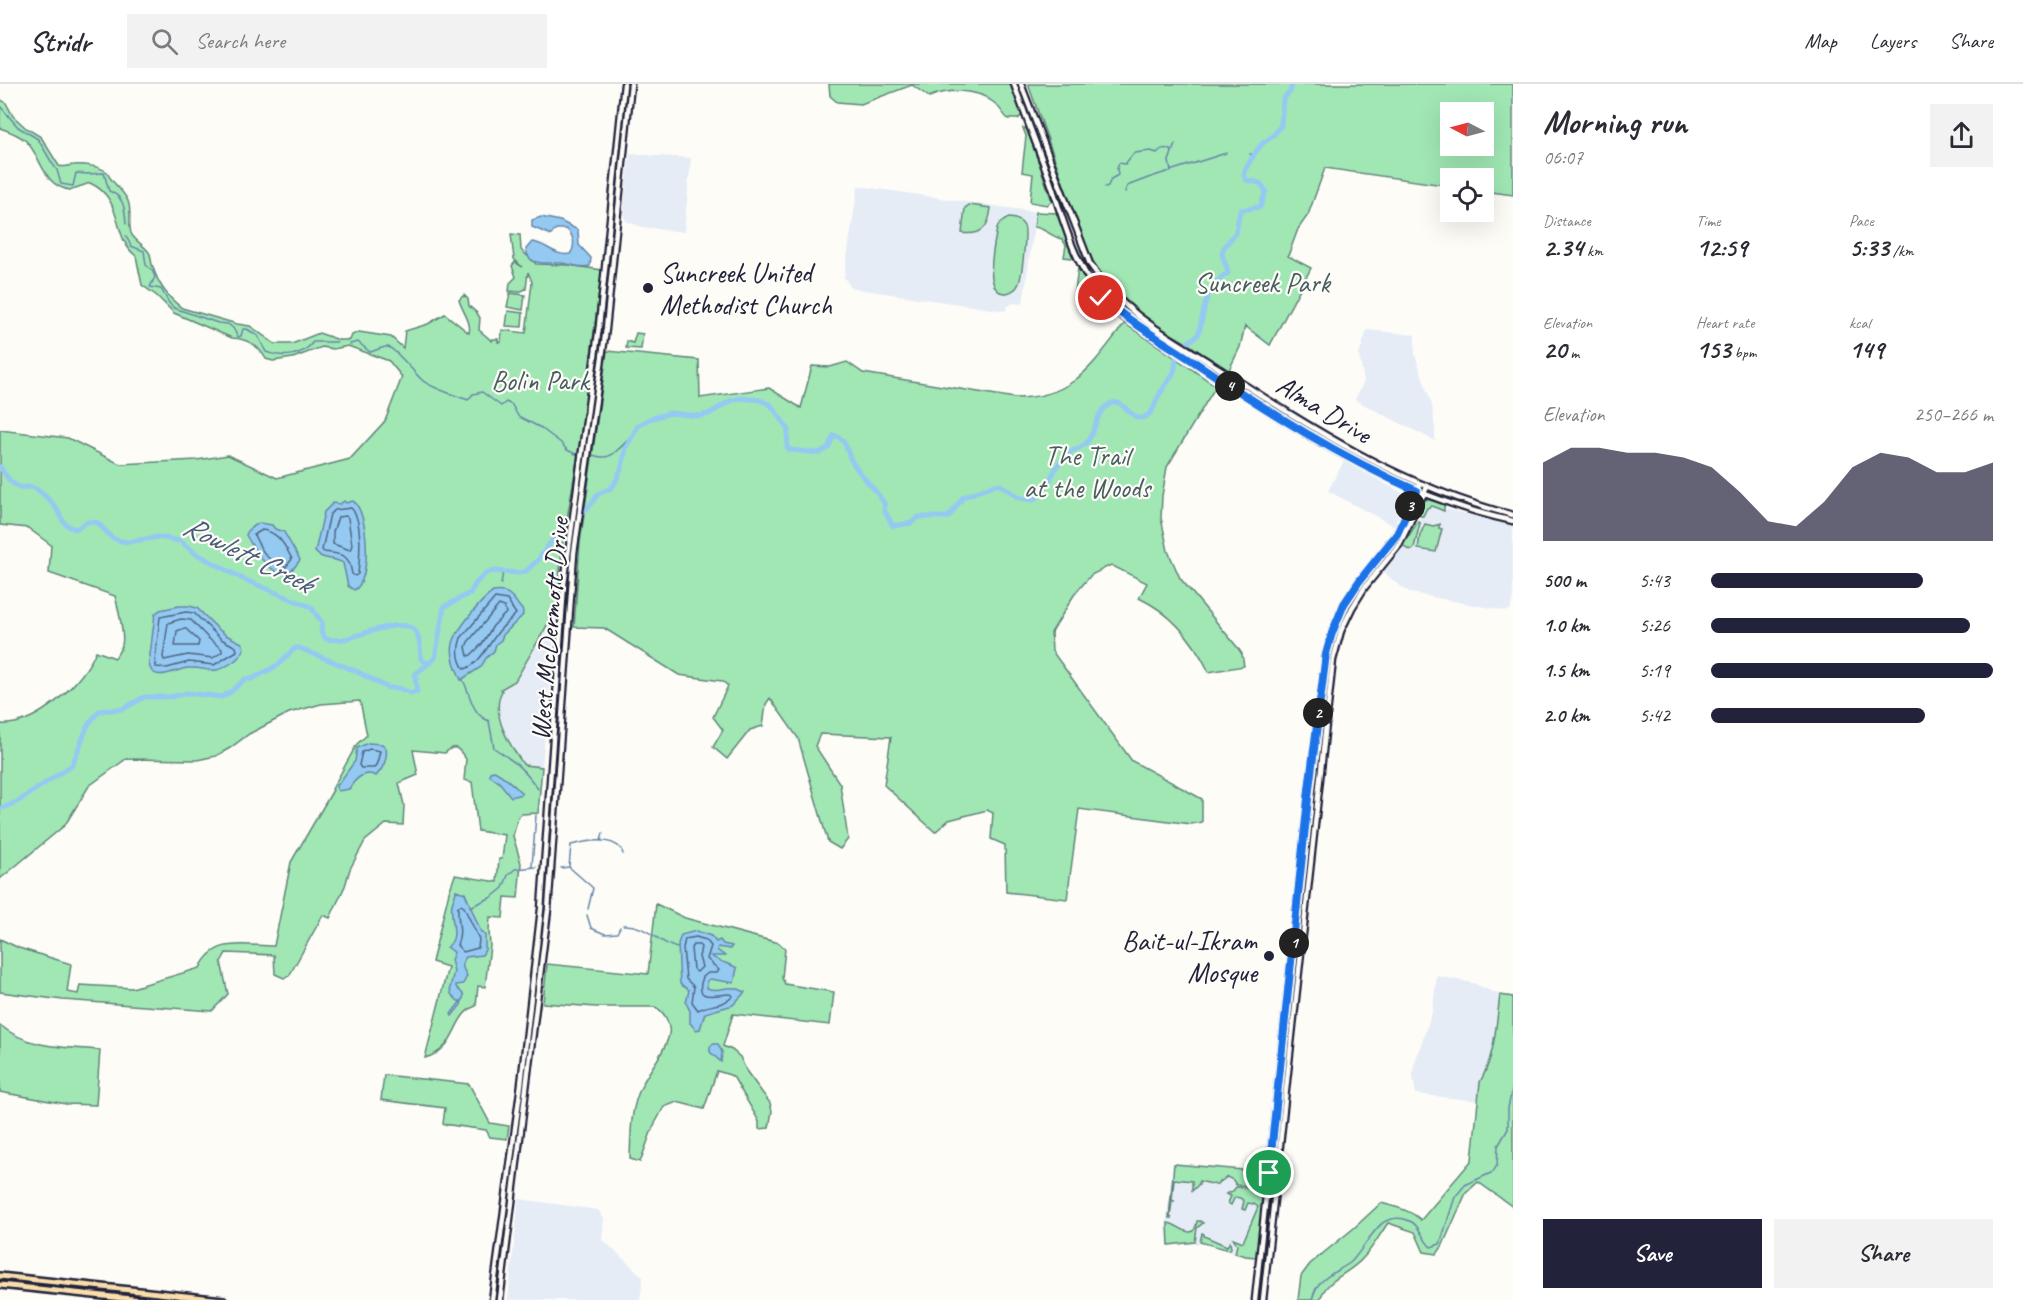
<!DOCTYPE html>
<html lang="en">
<head>
<meta charset="utf-8">
<style>
	:root { --surface:#fff; --page:#f2f2f3; --text:#2b2b33; --muted:#7c7c81; --line:#e1e1e2; --accent:#22223b }
	body { margin:0; font-family:Caveat,sans-serif; background:var(--page); color:var(--text); height:100vh; display:flex; flex-direction:column; font-size:22px; white-space:nowrap }
	* { box-sizing:border-box; margin:0 }
	p { font-size:20px; color:var(--muted) }
	.icon { flex:none; width:33px; height:33px; fill:none; stroke:currentColor; stroke-width:2; stroke-linecap:round; stroke-linejoin:round }
	.map { position:relative; flex:1; overflow:hidden }
	.side { display:flex; flex-direction:column; background:var(--surface); width:510px }
	.side>* { flex:none }
	.needle { width:39px; rotate:276deg }
	.fabs { position:absolute; left:1440px; top:18px; display:grid; gap:12px }
	.fabs a { display:grid; place-items:center; width:54px; height:54px; border-radius:0px; background:var(--surface); box-shadow:0 6px 24px #0002; font-size:30px }
	.pin { position:absolute; display:grid; place-items:center; width:51px; height:51px; color:#fff; margin:-26px; border:3px solid #fff; border-radius:50%; box-shadow:0 2px 6px #0007 }
	.km { position:absolute; width:30px; height:30px; margin:-15px; border-radius:50%; background:#222; color:#fff; font-size:16px; line-height:30px; text-align:center }
	.round { display:grid; place-items:center; flex:none; width:63px; height:63px; border-radius:0px; background:var(--page) }
	.overview { display:flex; align-items:center; justify-content:space-between; height:102px; padding:0 30px }
	h1 { font-size:33px; font-weight:600; line-height:45px }
	.figures { display:grid; grid-template-columns:repeat(3,1fr); gap:9px; height:102px; padding:6px 30px }
	.figures div { display:grid; align-content:center }
	.figures b { font-size:26px; font-weight:600 }
	.figures small { font-size:16px; font-weight:400 }
	.figures p { font-size:16px }
	.chart { height:168px; padding:12px 30px }
	.chart p { display:flex; justify-content:space-between }
	.chart svg { width:100%; height:108px; margin-top:6px; fill:var(--accent); opacity:.7 }
	.cta { display:flex; gap:12px; margin-top:auto; padding:12px 30px }
	.cta a { flex:1; height:69px; border-radius:0px; background:var(--accent); color:#fff; font-size:24px; font-weight:600; line-height:69px; text-align:center }
	.cta a+a { background:var(--page); color:var(--text) }
	ul { padding:0 30px; list-style:none; font-size:20px }
	li { display:grid; grid-template-columns:96px 72px 1fr; align-items:center; height:45px }
	li i { height:15px; border-radius:8px; background:var(--accent) }
	header { display:flex; align-items:center; gap:36px; box-sizing:border-box; height:84px; padding:0 30px; background:var(--surface); border-bottom:2px solid var(--line) }
	header strong { font-size:28px }
	nav { display:flex; gap:33px; margin-inline-start:auto; font-size:21px }
	.search { width:420px; height:54px; background:var(--page); display:flex; align-items:center; gap:15px; box-sizing:border-box; padding:0 21px; border-radius:0px; color:var(--muted); font-size:22px }
	main { display:flex; flex:1; min-height:0 }
	.map>svg:first-child { display:block }
</style>
</head>
<body>
<header>
<strong>Stridr</strong>
<div class="search"><svg class="icon" aria-label="search" viewBox="0 0 24 24"><circle cx="10" cy="10" r="6"/><path d="M15 15l6 6"/></svg>Search here</div>
<nav><a>Map</a><a>Layers</a><a>Share</a></nav>
</header>
<main>
<div class="map">
<svg width="1513" height="1216" viewBox="0 0 1513 1216">
	<rect width="100%" height="100%" fill="#fdfcf7"/>
	<filter id="ink" filterUnits="userSpaceOnUse"><feTurbulence type="fractalNoise" baseFrequency=".0167" numOctaves="2"/><feDisplacementMap in="SourceGraphic" scale="12" xChannelSelector="R" yChannelSelector="G"/><feConvolveMatrix kernelMatrix="1 2 1 2 8 2 1 2 1" color-interpolation-filters="sRGB"/></filter>
	<g filter="url(#ink)">
		<path fill="#e5ecf6" d="M630,70l61,4 -7,74 -42,-5 -16,-6 -3,-7z
			M858,102l178,26 -13,92 -10,-1 -5,3 -3,5 -154,-23 -7,-11z
			M1367,246l48,5v20l17,50 3,24v12l-80,-41 9,-19 -5,-26z
			M1344,377l60,33 2,4 -12,28 -66,-35z
			M1429,421l84,21v72l-3,12 -4,1 -95,-18 -14,-9 -14,-13z
			M557,524l-15,159 -17,-2 -19,-28 -8,-31v-8l4,-7 -2,-2 15,-8z
			M1437,892l36,7 27,12 -6,50 -7,26 -7,11 -2,19 -62,-7 -3,-17 1,-12 18,-53z
			M1173,1079l93,9 -8,85 -2,2 -16,-3 -31,-12 -15,-1 -26,3 -2,-21z
			M519,1115l79,11 6,9 -2,20 41,38 -3,23h-132z"/>
		<path fill="#a0e7b4" stroke="#618478" stroke-width="1.5" fill-rule="evenodd" d="M829,0h181l12,31 -4,4h-10c-5,-5 -9,-13 -15,-17 -17,-14 -46,-13 -64,-5l-17,-12 -51,19 -24,-2 -7,-6z
			M1028,0h485v111l-29,-4v-13h-34v8l-125,-18 -17,47 -10,14 -10,27 23,12 -41,77 -25,-19 -5,21 -12,25 -41,-29 -49,-28 -26,-23 -23,-37zM1450,28h34v34h-34z
			M0,15l6,4 7,13 13,12 15,9 18,29c6,2 9,-1 15,-1 10,-1 25,1 33,7 4,11 16,17 21,29 4,10 0,22 3,32 3,8 15,13 19,21 1,3 1,9 3,13 5,17 14,30 29,41l55,16 13,2 25,18h17l27,-11 20,7h11l2,-5 7,-3 32,5 12,11 2,-17 23,-7 17,-10 24,19c3,-11 -7,-22 -10,-33l5,-5 4,4 1,7 8,7 3,5 -1,12 13,11 1,-2h5v3h3l1,-12 24,3 6,-51 -4,-10 -2,17 -7,3 -10,-1 1,-8 6,-6 -4,-11 3,-4 7,5 -8,-8 -3,-25 9,1 1,15 15,14 32,1 34,5 -24,185 -16,93 -5,60 -42,73 -14,8 1,2c-12,23 8,55 22,74l18,2 -4,46 -16,1 -4,3 -5,19 8,27 -3,35 -13,-1 -2,21 -13,-1 -1,14 1,15 -5,41 -7,-1 -2,20c-25,9 -17,43 -51,52l23,-91 -16,-5 17,-70 6,-17 42,7 2,-23h3l3,-24 -27,-4 -6,-49 -8,-2 2,-21c-8,-11 -11,-16 -21,-6l-32,-3 5,25 -19,8 5,22 -1,20 -17,-1 -21,17 -15,28 -5,17 -15,32 -7,-3 -34,61 -5,2 -9,-4 -1,-19 -48,-2 -5,9 7,32 -16,17 -149,-11 -63,-8v-53l19,9 52,16 -4,28 11,2 2,-9 52,3 68,-20c15,-32 45,-22 74,-22l17,-84 42,-72 -1,-1 25,-45 10,-9 -7,-34 -39,3 -32,9 -40,21 -19,14 -14,8 -19,4 -71,-1 -37,27 -24,39 -65,54v-155c36,3 83,-41 96,-73l19,7c2,-4 6,-9 7,-13 3,-10 -4,-37 -7,-49l-66,-23 2,-28 -23,-17 -28,-3v-95l68,8 52,26 77,-4 31,-5 49,23 73,-19 35,-38 17,-44 -13,-16 -41,-15 -15,3 -11,-2 -29,11 -20,3 -7,-2c-8,-14 -18,-20 -34,-21l-58,-25 -17,-17 -15,-11 -6,-29c-25,-19 -11,-57 -46,-73l-20,7c-27,-3 -28,-33 -44,-49 -8,-7 -17,-10 -26,-13z
			M1023,44l4,1 25,72 -5,4 -17,-3 3,-28 -11,-2 4,-36z
			M969,121l22,3c-2,19 -9,28 -29,25l3,-25z
			M1036,128l21,1 16,45 -9,-1 2,-12 -4,-6c-12,-3 -17,-11 -28,-12z
			M1008,134c6,0 12,1 16,8 3,6 -2,53 -6,59 -2,5 -7,7 -11,8 -26,2 -12,-51 -10,-65l3,-5z
			M1078,184l11,18 10,12 -20,-3 -4,-3z
			M510,209l15,2 -2,15 -16,-3z
			M508,227l15,2 -1,14 -16,-1z
			M1125,239l91,63 -49,81 -5,29 -1,22 7,33 12,27 58,70 4,6 2,12 -35,6c-15,-31 -38,-59 -70,-74l8,-15 -36,-18 -20,10 -17,20 -23,38 1,18 80,110 70,38v23l-11,2 -112,-15 -12,90 -61,-7 -1,-47 -14,-6 2,-26 -6,-3 -38,10 -14,12 -51,-47 7,-48 -71,-3 -5,12 25,38 8,55 -8,10 -12,-7 -30,-104 -28,-40 -4,6 -3,22 -13,4 -23,29 -14,-12 10,-17 -10,-13 15,-31 -6,-5 -43,-6 -75,-47 -30,-1 6,-84 27,-192 92,9 1,38 69,-10 32,20 11,-42 18,1 17,-5 16,11 152,25c59,0 77,-33 110,-75z
			M636,249l7,1 -2,15 -15,-1 1,-7 6,2z
			M1425,415l19,5v7l-12,-5 -5,2 -4,8h-3l-1,-3z
			M1418,437l2,2 -6,25 -2,2 -5,-1 -4,-4z
			M1425,440l8,2 8,-2 -2,1v3l3,1 -6,23 -18,-3 2,-14z
			M656,820l29,14 94,25 6,6 -3,29 3,6 49,8 -4,33 -97,-11 -10,32 9,4 8,7 7,15 23,31 2,8 -3,17 -10,1v-7l-3,-6 -22,-38 -4,-3 -13,-4 -13,38 -27,-7 -13,5 -11,20 -13,35 -10,-3c1,-27 0,-50 12,-74 7,-15 25,-36 27,-51 2,-10 -5,-23 -14,-27h-59l-53,-4 4,-39 101,10z
			M1500,911l13,2v210l-35,-25 -12,11 -24,54 -5,7 -13,-2 -9,-20 -27,-9c-8,11 -15,25 -25,35 -13,16 -37,20 -43,42h-22l3,-24 9,-12 44,-36 27,-25c15,4 29,7 40,17l51,-60 8,-78c15,-26 16,-57 20,-87z
			M0,941c29,24 64,22 100,25l-4,55 -30,-1 -66,-12z
			M384,991l85,9 21,39 19,3 -2,13 -17,-2 -4,-7 -43,-6 2,-16 -64,-8z
			M1174,1080l92,8 -10,85 -10,-1 -11,-3 2,-8 -4,-7 10,4 15,-35 -4,-3 -6,-1 -3,7 -3,-1 2,-8 -4,-3 -5,-1 -4,8 -3,-2 3,-7 -5,-2 7,-3 3,-4 12,1 1,-2 -13,-1 -3,-5 -6,-3 -11,8 -17,-4v3l-7,7v-10l-18,-2 -2,21 2,1 -2,1 -2,15 2,1h-3z
			M1197,1137h3l3,2 -6,5 -2,14 -26,3 -1,-22c11,1 26,21 29,-2z
			M1202,1149l2,1v2l23,10 3,-4 1,6 -2,2 -29,-8z"/>
		<path fill="#94c9f2" stroke="#6686a9" stroke-width="1.5" d="M541,133l19,4 18,9 1,15 12,13 -1,8c-10,3 -19,-2 -29,-3 -13,-1 -33,5 -35,-14l6,-7c14,1 23,15 38,12 6,-8 4,-19 -4,-25h-10l-5,6 -19,-8v-7z
			M344,417l2,2 7,-2c16,10 19,82 1,89l-6,-4 -5,-23c-9,-6 -20,-2 -28,-11l9,-40 9,-9 7,1z
			M259,439l13,2 3,4 9,3 16,28c-3,4 -8,12 -14,13 -17,3 -34,-27 -40,-38l3,-6z
			M493,508c16,-2 18,3 26,14 5,7 3,0 4,9l-20,20 -2,5 -5,4 -2,7 -8,7 -5,9 -20,13c-4,-10 -11,-24 -8,-36 2,-13 29,-45 40,-52z
			M179,522h10l8,2 20,20 9,7 16,8 2,5c-1,7 -6,10 -11,14 -22,15 -23,5 -45,6 -12,1 -37,17 -39,-5l6,-49 5,-4z
			M368,659l14,1 4,4c2,10 -3,21 -10,28 -12,-6 -21,3 -27,13l-11,2 -2,-4 19,-26 2,-13z
			M494,687c6,2 25,18 28,23l-11,3 -11,-14 -11,-8 1,-3z
			M456,806l9,3 16,39 4,3v15l-3,5 -16,2c-6,7 -3,12 1,19l-4,8 -7,1v2l8,8 -3,10 -9,11 -1,-2 10,-13h-3l-7,-7 -1,-6 4,-17 -3,-11 3,-8 -7,-5c14,-10 2,-28 5,-43 1,-5 4,-9 4,-14z
			M696,847l15,5 5,6 4,-2 3,4 9,2 -2,3 -12,-2 -1,3 8,6h-14c9,7 19,7 26,12l-3,15 -24,-4 -3,2v7c13,6 22,-6 38,4l-12,13 -28,8 -5,16 -4,1 -6,-7v-12l-4,-8 3,-13 -9,-6 -2,-40 3,-9z
			M713,960h5l4,8 -1,10 -11,-10v-5z"/>
		<g fill="none" stroke-linecap="round" stroke-linejoin="round">
			<path stroke="#506584" stroke-width="1.5" d="M351,424c12,11 9,50 7,66l-3,2 -3,-2c-3,-20 -9,-20 -28,-22l-2,-2 8,-36 5,-4z
				M338,433l8,-1 2,2 4,27 -2,5 -17,-6v-12z
				M262,446c17,2 23,16 30,29l-6,8c-17,-2 -26,-19 -32,-32z
				M495,514l12,2 9,14c-6,6 -12,11 -17,17 -9,11 -20,35 -35,38 -6,-9 -7,-20 -3,-31z
				M499,521l5,2 2,6 -13,13 -11,18 -11,11 -3,1 -2,-9 2,-5z
				M186,528l8,1 27,26 15,8 1,4 -23,14 -25,-3 -22,6 -11,-1 -1,-6 5,-44z
				M181,535l10,1 17,18 14,11v3l-9,6 -25,-3 -24,5 -1,-3 5,-34z
				M185,544l14,13 -1,5h-23l2,-15z
				M370,665l10,2 -3,12 -3,5h-13l-2,-3 3,-13z
				M461,821l3,2 15,32 -1,9 -15,4 -6,-7c6,-15 0,-23 1,-38z
				M696,853l10,3 5,6 -4,13 12,11 -2,3h-9l-5,4c-11,28 17,16 28,17l2,2c-8,10 -24,8 -35,14l-6,-8 2,-15 -8,-8 -3,-31 2,-9z
				M693,861h6l2,2 -2,10 3,10 -5,5 -4,-3 -2,-21z"/>
			<path stroke="#6686a9" stroke-width="1.5" d="M938,0h4
				M0,22l18,21 20,12 14,24 5,7 4,14 12,2 3,-13 12,1 16,-1 5,18c15,5 16,18 17,33
				M1250,70l4,1
				M1171,88l-2,-11 6,-17
				M1105,103l3,-1 3,-7 7,-4 -1,-6 2,-6 6,1 9,-11 17,-2 6,2c5,-6 9,-5 15,-2
				M1125,108l2,-6 21,-8 78,-25
				M126,152l5,10 13,5 2,14 6,5 3,7 -5,10 11,2 8,14 5,5 44,15 10,1 5,4 5,9 3,-1 2,-7h4l11,7 8,16c17,6 36,5 47,-10h24
				M350,260l8,-2 12,10c6,-1 12,-6 18,-5 8,2 26,26 33,32 7,8 36,17 47,21l5,-6 9,-2 19,14 5,-4 6,3 6,11 23,12 20,15 6,7 11,5
				M583,371c8,-2 13,2 20,2 11,1 21,-15 29,-20
				M501,500l2,-12
				M463,596c8,15 8,34 26,41l5,27c21,14 29,20 44,41
				M601,757l2,-8
				M622,767l1,3
				M532,782l4,-51
				M569,783l2,-22c15,-4 40,-9 50,4
				M561,784l8,-1 24,21 -5,21
				M470,823l22,-10 11,-9 5,-13 7,-6 21,-2
				M587,831l4,13 14,6 12,-1 3,-6
				M623,841c23,-1 34,17 54,23
				M1312,1216c2,-7 3,-12 8,-17 10,-11 21,-13 31,-21 10,-10 23,-34 33,-40 6,-4 17,-5 23,-2 14,4 14,19 24,27l9,-3 15,-47 10,-12 28,-13 4,-7 1,-19 10,-17v-21l5,-22"/>
			<path stroke="#94c9f2" stroke-width="5" d="M0,383c5,7 11,18 20,20 4,1 9,-1 14,1 6,2 13,10 18,15 9,8 8,23 24,26l11,-7h6l5,1 14,15 9,3 7,1 30,-5 22,4 15,12 48,26 68,28 11,16 -1,9 5,7c6,1 12,1 18,0 17,-3 61,-24 72,-7 5,8 4,18 5,27l7,5 7,-6 9,-51 26,-14 6,-10 10,-10 8,-2 26,2 6,-2 12,-11 16,-22 34,-30 10,-14 13,-6 4,-5 7,-16 4,-20 12,-21 11,-7 21,-6 29,3 10,-2 21,-13 11,-3 19,2 11,5 17,24 -1,18 3,3 29,3 9,-5 6,-13c12,5 12,12 16,23 9,18 26,30 35,47l-1,5 9,16 18,-3 8,-6h30l14,-20 32,-12h6l18,13 15,2c16,-11 18,-32 32,-45 7,-6 16,-6 22,-14 8,-12 8,-28 20,-36 17,-13 25,28 43,7 4,-5 5,-11 8,-17 5,-8 11,-15 15,-23 2,-6 1,-13 4,-18 4,-8 13,-14 20,-19 8,-26 4,-46 30,-62 -1,-8 -5,-13 -6,-19 0,-9 10,-14 13,-21 4,-7 1,-13 6,-23l19,-3 6,-16 -6,-8 -14,-3 -2,-4 1,-6 12,-20 6,-7 10,-7 8,-11 2,-26 7,-7 2,-8
				M0,725l17,-7 55,-37 16,-40 11,-14 24,-2 21,-12h26l17,-4 35,4 10,-6 13,-12h7l26,-14 17,-17h4l57,23 32,17h10l13,5 6,-2 -2,-17 13,-10"/>
			<g stroke="#22223b" stroke-width="9">
				<path id="secondary" d="M1014,0c11,31 23,62 35,94 13,37 23,79 47,112 23,32 69,53 102,74 98,66 198,132 315,157
					M1021,0l69,180c32,50 81,74 130,105 94,61 182,118 293,146
					M492,1216l29,-216 20,-175 23,-325 35,-258 25,-242
					M500,1216l48,-390 26,-357 32,-224 25,-245
					M1255,1216l54,-511 17,-135 6,-21 12,-29 16,-24 37,-47 23,-49
					M1263,1216l70,-640 8,-29 11,-23 13,-21 34,-42 28,-58"/>
			</g>
			<g stroke="#22223b" stroke-width="10">
				<path id="primary" d="M0,1192l223,24
					M0,1201l141,15"/>
			</g>
			<use href="#secondary" stroke="#fdfcf7" stroke-width="4.5"/>
			<use href="#primary" stroke="#f8deab" stroke-width="5"/>
		</g>
	</g>
	<g fill="none" stroke-linecap="round" stroke-linejoin="round" filter="url(#ink)">
		<g stroke="#fff" stroke-width="12">
			<path id="route" d="M1101,214c31,26 65,45 98,67 70,47 141,92 218,126l-20,43 -37,46 -16,24 -12,29 -6,21 -17,135 -40,384"/>
		</g>
		<use href="#route" stroke="#1a73e8" stroke-width="8"/>
	</g>
	<g fill="#22223b" stroke="#fdfcf7" stroke-width="2">
		<circle cx="648" cy="204" r="6"/>
		<circle cx="1269" cy="872" r="6"/>
	</g>
	<g text-anchor="middle" dominant-baseline="central" stroke-width="4.5" stroke-linejoin="round" paint-order="stroke">
		<g font-size="28" fill="#22223b" stroke="#fdfcf7" text-anchor="start">
			<text x="660" y="188">Suncreek United<tspan x="660" dy="32">Methodist Church</tspan></text>
			<text x="1257" y="856" text-anchor="end">Bait-ul-Ikram<tspan x="1257" dy="32">Mosque</tspan></text>
		</g>
		<g font-size="28" fill="#485d5f" stroke="#fdfcf7">
			<text x="1262" y="198">Suncreek Park</text>
			<text x="540" y="296">Bolin Park</text>
			<text x="1087" y="371">The Trail<tspan x="1087" dy="32">at the Woods</tspan></text>
		</g>
		<g font-size="28" fill="#22223b" stroke="#fdfcf7">
			<text transform="translate(1324 325) rotate(31)">Alma Drive</text>
			<text transform="translate(549 545) rotate(-85)">West McDermott Drive</text>
		</g>
		<g font-size="30" font-style="italic" fill="#4a5c7b" stroke="#fdfcf7">
			<text transform="translate(248 470) rotate(26)">Rowlett Creek</text>
		</g>
	</g>
</svg>
<div class="fabs">
<a><svg class="needle" viewBox="-14 -14 28 28"><path d="M0-13l5 13h-10z" fill="#e53935"/><path d="M0 13l5-13h-10z" fill="#7c7c81"/></svg></a>
<a><svg class="icon" aria-label="locate" viewBox="0 0 24 24"><circle cx="12" cy="12" r="6"/><path d="M12 2v4M12 18v4M2 12h4M18 12h4"/></svg></a>
</div>
<div class="pin" style="left:1269px;top:1089px;background:#1e9e55"><svg class="icon" aria-label="arrive" viewBox="0 0 24 24"><path d="M6 21V4h12l-3 4 3 4H6"/></svg></div>
<div class="pin" style="left:1101px;top:214px;background:#d93025"><svg class="icon" aria-label="check" viewBox="0 0 24 24"><path d="M5 12l5 5 9-10"/></svg></div>
<b class="km" style="left:1294px;top:859px">1</b>
<b class="km" style="left:1318px;top:629px">2</b>
<b class="km" style="left:1410px;top:422px">3</b>
<b class="km" style="left:1230px;top:302px">4</b>
</div>
<section class="side">
<div class="overview"><div><h1>Morning run</h1><p>06:07</p></div><a class="round"><svg class="icon" aria-label="share" viewBox="0 0 24 24"><path d="M12 15V3M7 8l5-5 5 5M5 13v7h14v-7"/></svg></a></div>
<div class="figures">
<div><p>Distance</p><b>2.34<small> km</small></b></div>
<div><p>Time</p><b>12:59</b></div>
<div><p>Pace</p><b>5:33<small> /km</small></b></div>
</div>
<div class="figures">
<div><p>Elevation</p><b>20<small> m</small></b></div>
<div><p>Heart rate</p><b>153<small> bpm</small></b></div>
<div><p>kcal</p><b>149</b></div>
</div>
<div class="chart"><p><span>Elevation</span>250–266 m</p>
<svg viewBox="0 0 160 44" preserveAspectRatio="none"><path d="M0 44V12L10 6L20 6L30 8L40 8L50 10L60 14L70 24L80 36L90 38L100 28L110 14L120 8L130 10L140 16L150 16L160 12V44z"/></svg>
</div>
<ul>
<li><b>500 m</b>5:43<i style="width:75%"></i></li>
<li><b>1.0 km</b>5:26<i style="width:92%"></i></li>
<li><b>1.5 km</b>5:19<i style="width:100%"></i></li>
<li><b>2.0 km</b>5:42<i style="width:76%"></i></li>
</ul>
<div class="cta"><a>Save</a><a>Share</a></div>
</section>
</main>
</body>
</html>
